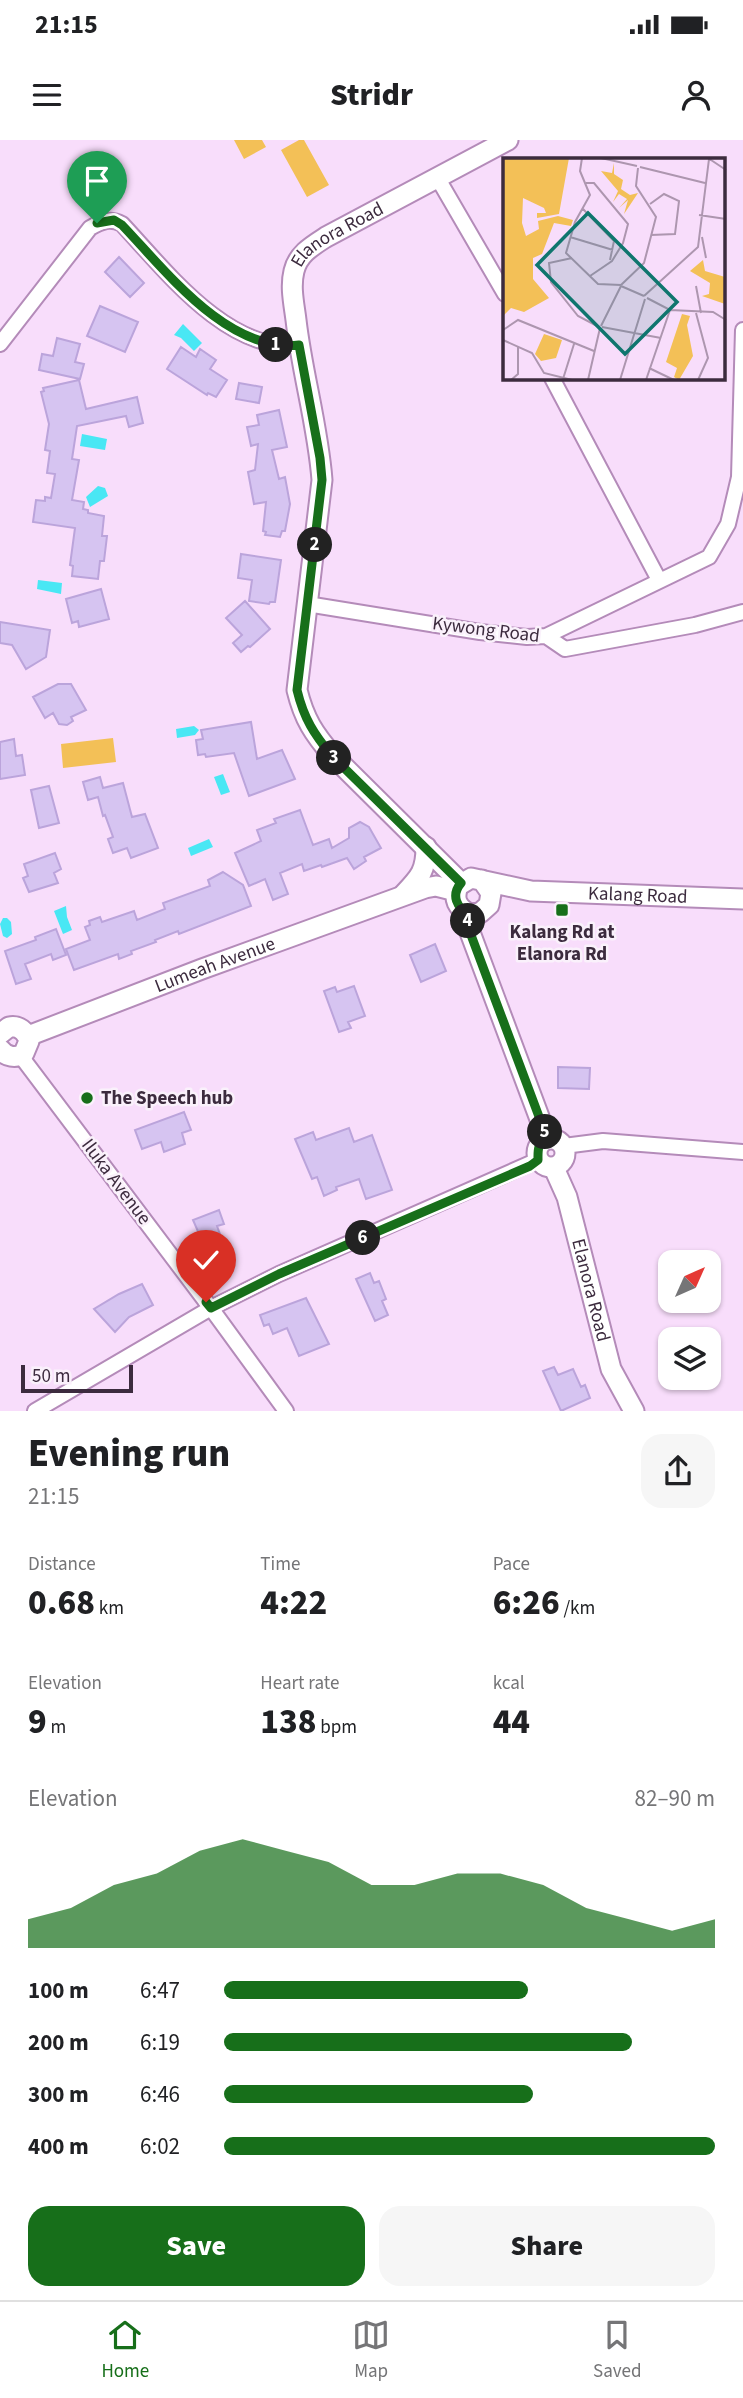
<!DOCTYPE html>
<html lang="en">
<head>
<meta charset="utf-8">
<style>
	:root { --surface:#fff; --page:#f6f6f6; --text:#202124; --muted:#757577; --line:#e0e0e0; --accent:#176f1a }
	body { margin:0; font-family:"Source Sans 3",sans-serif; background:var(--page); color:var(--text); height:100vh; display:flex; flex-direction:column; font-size:26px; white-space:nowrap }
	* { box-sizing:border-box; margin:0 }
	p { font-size:23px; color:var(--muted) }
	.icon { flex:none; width:38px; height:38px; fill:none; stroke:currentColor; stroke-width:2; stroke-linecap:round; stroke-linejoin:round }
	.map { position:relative; height:1271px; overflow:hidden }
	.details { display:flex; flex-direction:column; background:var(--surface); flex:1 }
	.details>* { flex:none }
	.needle { width:46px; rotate:45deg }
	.fabs { position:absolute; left:658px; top:1110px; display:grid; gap:14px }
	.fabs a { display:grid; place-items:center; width:63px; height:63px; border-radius:14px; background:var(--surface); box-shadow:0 2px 5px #0004; font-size:35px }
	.scale { position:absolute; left:21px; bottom:18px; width:112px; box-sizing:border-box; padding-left:7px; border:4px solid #3c2b3e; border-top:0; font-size:19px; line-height:24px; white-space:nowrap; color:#3c2b3e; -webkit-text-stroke:5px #faf1fb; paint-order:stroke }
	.pin { position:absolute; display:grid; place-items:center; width:60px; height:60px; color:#fff; margin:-72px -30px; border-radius:50% 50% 50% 0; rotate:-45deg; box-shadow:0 0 7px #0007 }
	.pin .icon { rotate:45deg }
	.km { position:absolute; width:35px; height:35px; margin:-18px; border-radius:50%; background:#222; color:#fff; font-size:19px; line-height:35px; text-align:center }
	.round { display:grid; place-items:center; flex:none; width:74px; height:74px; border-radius:21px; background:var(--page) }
	.overview { display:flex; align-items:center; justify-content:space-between; height:119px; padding:0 28px }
	h1 { font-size:38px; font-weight:800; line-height:52px }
	.metrics { display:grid; grid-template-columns:repeat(3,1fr); gap:10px; height:119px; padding:7px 28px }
	.metrics div { display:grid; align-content:center }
	.metrics b { font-size:35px; font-weight:800 }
	.metrics small { font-size:19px; font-weight:400 }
	.metrics p { font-size:19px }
	.chart { height:196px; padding:14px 28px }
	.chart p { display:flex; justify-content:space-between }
	.chart svg { width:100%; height:126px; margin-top:7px; fill:var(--accent); opacity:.7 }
	.button { display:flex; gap:14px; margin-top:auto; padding:14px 28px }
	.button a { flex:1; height:80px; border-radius:21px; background:var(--accent); color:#fff; font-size:28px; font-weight:800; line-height:80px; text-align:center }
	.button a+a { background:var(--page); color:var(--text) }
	ul { padding:0 28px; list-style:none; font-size:23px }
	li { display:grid; grid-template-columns:112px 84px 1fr; align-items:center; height:52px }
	li i { height:18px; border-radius:9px; background:var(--accent) }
	.status { display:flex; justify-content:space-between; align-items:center; height:49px; padding:0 35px; background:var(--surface); direction:ltr }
	.status svg { height:19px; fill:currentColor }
	header { display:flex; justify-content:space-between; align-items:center; height:91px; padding:0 28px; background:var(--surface); font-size:32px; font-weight:800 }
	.tab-bar { display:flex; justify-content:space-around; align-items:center; height:98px; border-top:2px solid var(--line); background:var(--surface); font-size:19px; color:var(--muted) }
	.tab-bar a { display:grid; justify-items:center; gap:4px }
	.tab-bar .selected { color:var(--accent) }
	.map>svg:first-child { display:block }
</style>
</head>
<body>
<div class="status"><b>21:15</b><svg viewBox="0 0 49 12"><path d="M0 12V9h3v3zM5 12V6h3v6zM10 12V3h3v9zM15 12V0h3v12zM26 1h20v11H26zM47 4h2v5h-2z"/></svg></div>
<header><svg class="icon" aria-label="menu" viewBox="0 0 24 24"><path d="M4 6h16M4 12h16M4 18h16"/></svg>Stridr<svg class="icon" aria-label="person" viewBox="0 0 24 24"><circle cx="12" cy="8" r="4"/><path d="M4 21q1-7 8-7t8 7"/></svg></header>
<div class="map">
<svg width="743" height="1271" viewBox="0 0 743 1271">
	<rect width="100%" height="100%" fill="#f8ddfb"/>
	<path fill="#f3c057" d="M234,0h28l4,7 -22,12z
		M299,0h5l25,45 -22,12 -26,-47z
		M113,598l3,24 -53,6 -2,-24z"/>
	<path fill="#49e7f4" d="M183,184l19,19 -8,8 -13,-13 -7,-3z
		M82,294l25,5 -2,11 -25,-4z
		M98,346l7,2 3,8 -18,11 -4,-10z
		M38,440l24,3 -1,11 -24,-5z
		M194,586l5,4 -4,5 -18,3 -1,-9z
		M223,634l7,18 -9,3 -7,-18z
		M209,699l4,8 -22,9 -3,-8z
		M66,766l1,11 5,13 -9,4 -9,-23z
		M3,778h4l4,4 1,12 -5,4 -4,-2 -3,-12z"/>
	<path fill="#d6c4f1" stroke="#bba4db" stroke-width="2" d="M119,117l25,26 -14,14 -25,-25z
		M100,166l38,16 -13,30 -38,-16z
		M57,198l23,6 -5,18 9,2 -4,15 -41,-9 3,-16 11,2z
		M181,207l15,10 4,-8 16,11 -6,9 17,11 -11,17 -8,-4 -1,2 -40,-26z
		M79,240l7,29 51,-12 6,26 -14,4 -3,-11 -49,10 -5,33 7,1 -7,40 12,2 -1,7 5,1v3l16,3 -2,20h5l-3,25h-4l-2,18 -26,-3 1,-10 -3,-1 5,-37 -42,-6 3,-22 9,1v-4l6,1 4,-24 -8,-1 3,-22 -5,-1 4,-26 -8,-32 3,-1 -1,-3z
		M239,243l23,4 -3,16 -23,-4z
		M279,270l8,37 -15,3 7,29 6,-2 5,27 -5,27h-3l-2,6 -15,-2 1,-3 -3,-1 3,-29 -12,2 -6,-32 7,-2 3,-26 -7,2 -4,-19 12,-2 -2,-10z
		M241,414l40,6 -6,42h-5l-1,2 -20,-3 3,-21 -14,-2z
		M101,449l8,30 -30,8 -1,-6 -6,2 -6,-24z
		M245,461l25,28 -20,18 -2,-1 -7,6 -8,-9 9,-8 -16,-17z
		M0,482l50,8 -4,27 -20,12 -14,-24 -12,-2z
		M58,544h13l15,26 -15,7 2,4 -6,4 -8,-1 -6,-11 -8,5 -12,-21z
		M251,582l6,37 25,-9 13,29 -46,17 -15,-43 -28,4 -1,-3 -7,1 -2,-15 7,-1 -2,-9z
		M14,599l2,17 6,-1 3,20 -25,4v-37z
		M100,637l3,11 20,-5 9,34 13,-3 13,34 -27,10 -4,-10 -14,5 -5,-14 5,-2 -8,-22 -2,1 -5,-19 -10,3 -5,-18z
		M49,646l10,37 -20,5 -8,-38z
		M300,670l13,35 16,-6 3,9 17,-10v-10l11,-6 9,5 12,21 -17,9 2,4 -12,8 -7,-11 -25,9 -1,-2 -17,6 -2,-7 -22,9 8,21 -15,6 -8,-21 -16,7 -14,-33 26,-12 -4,-11 19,-7 -2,-4z
		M55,713l6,16 -7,4 4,10 -29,9 -6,-14 5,-2 -4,-12z
		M223,732l20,13 8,21 -72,28 -1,-3 -23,9 1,2 -25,9 1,3 -13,5 -1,-5 -44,16 -8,-21 24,-9 -5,-13 5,-2 -1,-4 11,-4 2,5 32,-11 3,9 28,-11 -2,-6 47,-17 -2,-6z
		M56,789l10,26 -13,5 -2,-6 -26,10 6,15 -15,5 -11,-33 31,-11 -1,-3z
		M435,804l11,27 -25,11 -11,-27z
		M354,846l11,30 -17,6 3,6 -12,4 -15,-41 11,-4 2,5z
		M558,927l32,1 -1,21 -31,-1z
		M184,972l7,18 -9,3 3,11 -21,8 -3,-10 -19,7 -7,-19z
		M349,988l5,14 18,-7 20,55 -26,9 -7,-20 -23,8 1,3 -13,6 -7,-19 -5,2 -17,-40 18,-7 3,8z
		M219,1070l5,14 -7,2 4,11 -18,6 -10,-23z
		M370,1133l4,10 5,-2 7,18 -4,2 6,14 -13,6 -19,-42z
		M142,1144l11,21 -24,12 -14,15 -21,-23 25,-15z
		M306,1158l23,46 -30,12 -12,-28 -14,6 -4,-10 -5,2 -4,-11z
		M554,1227l4,8 15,-6 8,18 4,-2 5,13 -29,13 -18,-40z"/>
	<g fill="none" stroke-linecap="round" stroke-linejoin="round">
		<g stroke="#b48bb9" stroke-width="18">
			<path id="street" d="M437,37l68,117
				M0,204l90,-116c12,-7 20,-10 32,-4 44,47 106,129 177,121
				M552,238l107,202
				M307,464l173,28 47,5 19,-1 19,13 130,-24 48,-13
				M546,496l163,-79 19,-33 11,-47 4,-147
				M20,915l196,260 70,96
				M564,1006l39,-5 140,11
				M35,1271l176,-103 68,-34 259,-114"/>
		</g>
		<g stroke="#b48bb9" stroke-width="23">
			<g id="secondary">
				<path id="s1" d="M482,740l9,13 -2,12 -9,8 -10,1c-13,-6 -17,-15 -12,-28l13,-8 60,13 212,8"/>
				<path id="s2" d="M461,743l-128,-127c-19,-22 -29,-37 -36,-66l25,-210c-4,-54 -20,-107 -26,-160 -2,-16 -6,-33 -2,-49 4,-17 18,-25 32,-34l182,-97"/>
				<path d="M404,754c16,-17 22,-23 22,-47"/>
				<path d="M470,774l-2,13 79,211"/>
				<path d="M0,894l9,-7c10,-2 17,4 20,14l-5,12c-8,6 -18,4 -24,-4"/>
				<path id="s3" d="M28,896l174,-67 223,-81 11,-2 20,5"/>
				<circle cx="551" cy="1013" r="14"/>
				<path id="s4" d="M554,1028l13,29 44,172 23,42"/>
			</g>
		</g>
		<use href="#street" stroke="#fff" stroke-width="14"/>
		<use href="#secondary" stroke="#fff" stroke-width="19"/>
	</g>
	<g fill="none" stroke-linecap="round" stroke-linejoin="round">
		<g stroke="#fff" stroke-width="14">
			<path id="route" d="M97,83l17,-3 8,5c44,46 106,128 177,120l21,113 2,22 -25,210c7,29 17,44 35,66l129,127c-10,12 -5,25 9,31l-2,13 79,211c-10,5 -9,13 -9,22l-8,6 -251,108 -68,34 -5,-6"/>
		</g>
		<use href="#route" stroke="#176f1a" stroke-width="9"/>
	</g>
	<g fill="#176f1a" stroke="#faf1fb" stroke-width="2.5">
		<rect x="555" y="763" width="14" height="14" rx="3.5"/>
		<circle cx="87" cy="958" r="7"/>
	</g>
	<g text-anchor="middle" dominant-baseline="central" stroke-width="5" stroke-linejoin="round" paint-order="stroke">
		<g font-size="19" fill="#3c2b3e" stroke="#faf1fb">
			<text stroke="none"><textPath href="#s2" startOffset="738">Elanora Road</textPath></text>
			<text transform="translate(486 490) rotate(7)">Kywong Road</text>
			<text stroke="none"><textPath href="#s1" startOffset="268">Kalang Road</textPath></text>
			<text stroke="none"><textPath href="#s3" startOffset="200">Lumeah Avenue</textPath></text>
			<text transform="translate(116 1042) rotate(53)">Iluka Avenue</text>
			<text stroke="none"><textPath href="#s4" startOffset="128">Elanora Road</textPath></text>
		</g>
		<g font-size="19" font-weight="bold" fill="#3c2b3e" stroke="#faf1fb">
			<text x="562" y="792">Kalang Rd at<tspan x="562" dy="22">Elanora Rd</tspan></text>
			<text x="101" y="958" text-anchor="start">The Speech hub</text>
		</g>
	</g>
	<g transform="translate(503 18)">
		<rect width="222" height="222" fill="#f8ddfb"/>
		<path d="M0,0h66l-10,56 -22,4v-5h9l-2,-5 -21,-10 -1,25 4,13 13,-7 -1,-8 20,-5 15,4 -2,6 -17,-3 -12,31 -9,4v21l16,19 -25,14 -13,-4 -8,8zM111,5v11l9,6 -2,9 9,6 8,-2 -14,21 4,-14 -9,8 8,-9 -8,-5 -6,8 5,-11 -17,-20 11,2zM200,102l2,11 20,6v27l-23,-8 7,-2 1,-11 -20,-12zM179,156l8,2 -3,9 6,31 -14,24 -5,-3 3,-9 -11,-6zM41,176l18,6 -6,18 -15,3 -6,-7z" fill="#f3c057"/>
		<path fill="none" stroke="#ad96af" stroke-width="2" d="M79,0l-2,13 10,24 -15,27 -9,31 32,31 23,1M98,0l36,8M205,0l18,12M137,9l65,16M83,25h8l34,41 -5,19 -11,18 -22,15M147,46l14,-10 15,7 -4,33 -24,1M80,51l31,32 -4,19M196,57l27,4M67,79l43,13M199,79l4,21M69,100l-23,5 2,19 27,34 21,11M118,127l23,-22 12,-46 -20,-31 2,-18M118,128l23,10M193,128l5,27M141,138l54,-49 11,-88M144,140l23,12 43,2 13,8M193,155l12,45 -10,22M98,168l20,-40M99,169l59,11M0,172l15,-10 76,31M0,182l29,13 12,20 28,7M146,210l25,12M60,221l11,-35M8,222l7,-6v-28M85,222l12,-52M117,222l25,-81M143,222l24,-70"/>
		<path fill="#0f766e" fill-opacity="0.15" stroke="#0f766e" stroke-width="3.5" d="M85,55l89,89 -52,52 -88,-89z"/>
		<rect width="222" height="222" fill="none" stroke="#3c2b3e" stroke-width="3.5"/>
	</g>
</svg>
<div class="fabs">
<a><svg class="needle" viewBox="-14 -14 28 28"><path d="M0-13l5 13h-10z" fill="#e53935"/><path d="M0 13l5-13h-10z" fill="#757577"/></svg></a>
<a><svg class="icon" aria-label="layers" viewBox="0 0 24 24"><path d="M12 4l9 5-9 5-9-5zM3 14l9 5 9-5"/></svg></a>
</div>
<div class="scale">50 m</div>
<div class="pin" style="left:97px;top:83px;background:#1e9e55"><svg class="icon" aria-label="arrive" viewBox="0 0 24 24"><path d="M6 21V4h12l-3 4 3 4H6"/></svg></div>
<div class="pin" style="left:206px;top:1162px;background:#d93025"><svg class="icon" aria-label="check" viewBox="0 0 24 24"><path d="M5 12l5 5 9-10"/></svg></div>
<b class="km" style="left:276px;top:205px">1</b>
<b class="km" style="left:315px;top:405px">2</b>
<b class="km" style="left:334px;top:618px">3</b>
<b class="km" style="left:468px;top:781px">4</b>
<b class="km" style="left:545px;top:992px">5</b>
<b class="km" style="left:363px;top:1098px">6</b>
</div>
<section class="details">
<div class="overview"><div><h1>Evening run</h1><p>21:15</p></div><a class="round"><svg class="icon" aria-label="share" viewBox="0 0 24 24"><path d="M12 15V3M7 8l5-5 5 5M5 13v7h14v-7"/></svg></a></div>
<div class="metrics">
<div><p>Distance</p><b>0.68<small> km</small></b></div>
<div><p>Time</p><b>4:22</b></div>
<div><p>Pace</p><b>6:26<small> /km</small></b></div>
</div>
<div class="metrics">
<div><p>Elevation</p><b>9<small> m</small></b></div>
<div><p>Heart rate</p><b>138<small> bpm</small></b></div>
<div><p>kcal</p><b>44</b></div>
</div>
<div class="chart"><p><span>Elevation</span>82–90 m</p>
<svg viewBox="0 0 160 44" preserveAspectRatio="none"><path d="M0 44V34L10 30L20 22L30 18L40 10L50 6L60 10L70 14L80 22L90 22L100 18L110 18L120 22L130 30L140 34L150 38L160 34V44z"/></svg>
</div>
<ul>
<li><b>100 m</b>6:47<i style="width:62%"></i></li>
<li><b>200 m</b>6:19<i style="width:83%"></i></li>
<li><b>300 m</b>6:46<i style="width:63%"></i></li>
<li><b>400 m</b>6:02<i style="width:100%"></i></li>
</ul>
<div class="button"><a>Save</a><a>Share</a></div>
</section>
<nav class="tab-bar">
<a class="selected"><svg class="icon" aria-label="home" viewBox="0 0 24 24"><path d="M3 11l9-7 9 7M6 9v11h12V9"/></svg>Home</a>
<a><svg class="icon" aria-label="map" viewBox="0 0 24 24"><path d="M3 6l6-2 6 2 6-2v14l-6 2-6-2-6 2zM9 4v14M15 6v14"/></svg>Map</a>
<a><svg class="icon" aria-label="saved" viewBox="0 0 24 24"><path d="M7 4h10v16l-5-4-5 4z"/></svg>Saved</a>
</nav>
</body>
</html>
